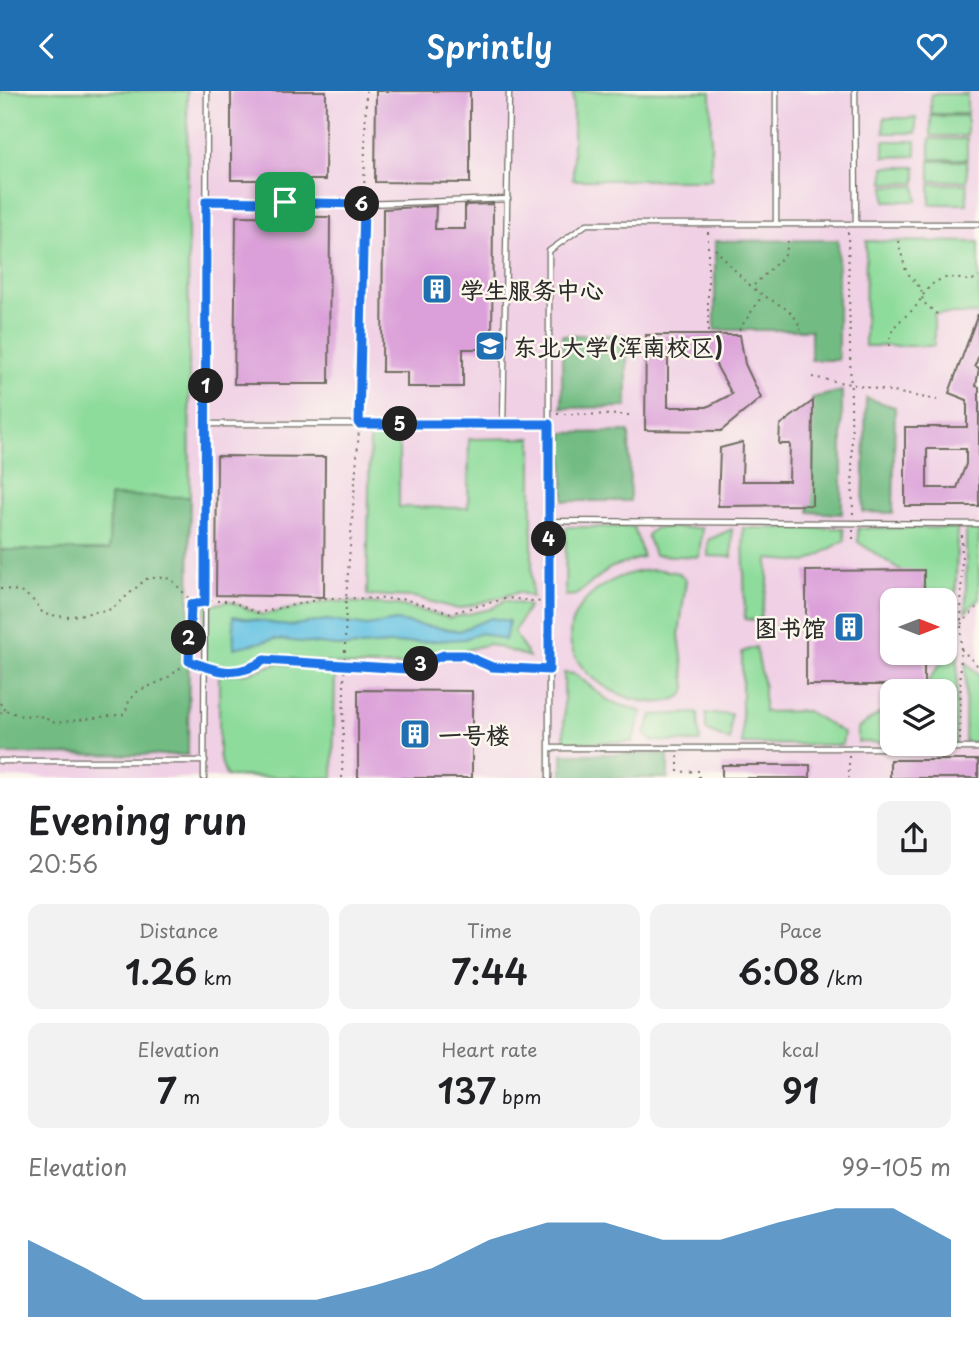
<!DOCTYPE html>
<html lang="en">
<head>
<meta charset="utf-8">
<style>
	:root { --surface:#fff; --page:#f2f2f2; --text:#202124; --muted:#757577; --accent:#1f6fb2 }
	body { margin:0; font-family:"Playpen Sans","LXGW WenKai TC",sans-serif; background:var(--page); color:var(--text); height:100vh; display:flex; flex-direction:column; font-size:26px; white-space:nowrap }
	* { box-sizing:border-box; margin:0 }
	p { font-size:23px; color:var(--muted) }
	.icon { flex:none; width:38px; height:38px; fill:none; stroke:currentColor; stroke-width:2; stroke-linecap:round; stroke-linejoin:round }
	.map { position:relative; height:687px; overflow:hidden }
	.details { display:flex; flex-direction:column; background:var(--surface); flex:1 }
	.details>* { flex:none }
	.needle { width:46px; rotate:90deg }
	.controls { position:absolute; left:880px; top:497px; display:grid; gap:14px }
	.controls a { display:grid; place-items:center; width:77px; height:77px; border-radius:14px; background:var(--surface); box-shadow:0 2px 5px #0004; font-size:35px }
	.pin { position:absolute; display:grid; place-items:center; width:60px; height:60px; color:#fff; margin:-30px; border-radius:14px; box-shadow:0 4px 10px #0006 }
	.km { position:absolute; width:35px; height:35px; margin:-18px; border-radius:50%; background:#222; color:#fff; font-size:19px; line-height:35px; text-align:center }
	.round { display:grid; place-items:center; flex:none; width:74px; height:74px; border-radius:14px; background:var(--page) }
	.overview { display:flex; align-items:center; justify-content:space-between; height:119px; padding:0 28px }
	h1 { font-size:38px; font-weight:600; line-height:52px }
	.figures { display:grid; grid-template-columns:repeat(3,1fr); gap:10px; height:119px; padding:7px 28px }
	.figures div { display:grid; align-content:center; border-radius:14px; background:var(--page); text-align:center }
	.figures b { font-size:35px; font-weight:600 }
	.figures small { font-size:19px; font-weight:400 }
	.figures p { font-size:19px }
	.chart { height:196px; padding:14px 28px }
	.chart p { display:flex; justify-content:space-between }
	.chart svg { width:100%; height:126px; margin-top:7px; fill:var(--accent); opacity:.7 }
	header { display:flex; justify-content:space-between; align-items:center; height:91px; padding:0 28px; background:var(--accent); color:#fff; font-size:32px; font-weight:600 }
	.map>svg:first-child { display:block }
</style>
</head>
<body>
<header><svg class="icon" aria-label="back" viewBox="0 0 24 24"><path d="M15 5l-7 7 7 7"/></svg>Sprintly<svg class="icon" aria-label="heart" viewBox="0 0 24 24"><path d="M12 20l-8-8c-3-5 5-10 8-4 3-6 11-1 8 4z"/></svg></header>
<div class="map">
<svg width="979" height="687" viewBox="0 0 979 687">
	<rect width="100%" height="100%" fill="#fbf7ec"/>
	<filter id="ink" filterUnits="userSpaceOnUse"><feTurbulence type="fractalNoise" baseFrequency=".0143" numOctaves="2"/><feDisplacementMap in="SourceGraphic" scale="14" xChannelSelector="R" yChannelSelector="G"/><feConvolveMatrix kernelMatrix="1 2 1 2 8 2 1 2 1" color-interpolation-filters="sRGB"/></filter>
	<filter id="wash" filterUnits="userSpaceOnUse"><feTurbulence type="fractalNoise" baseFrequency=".00686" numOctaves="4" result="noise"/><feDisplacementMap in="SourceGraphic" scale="28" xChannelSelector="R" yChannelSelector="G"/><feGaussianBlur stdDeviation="1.57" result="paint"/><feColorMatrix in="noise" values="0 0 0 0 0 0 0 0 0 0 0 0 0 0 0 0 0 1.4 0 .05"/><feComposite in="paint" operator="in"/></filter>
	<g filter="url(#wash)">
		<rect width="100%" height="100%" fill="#eae3c2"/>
		<path fill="#f0d0e5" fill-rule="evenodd" d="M0,0h979v687h-979zM892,509h53v53h-53zM892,600h53v53h-53z"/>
		<path fill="#8edc9b" stroke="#5c8463" stroke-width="2" d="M0,0h187l3,406h-80v53h-110z
			M573,0l138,1v88h-138z
			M931,3h36v20h-36z
			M931,25h36v20h-36z
			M884,27h32v15h-32z
			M930,48h37v20h-37z
			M884,50h32v15l-32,1z
			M930,70h37v20h-37z
			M884,76h32v16h-32z
			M930,93h37v20h-37z
			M885,95h31l1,15h-32z
			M866,150l113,1v72h-45v32h-69z
			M399,343v73l69,1 1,-69 63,-1v159l-13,-5 -61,17 -44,-12 -47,-2 3,-160z
			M566,436h68l9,30 -33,11 -34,27 -11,1z
			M655,437h47l-3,29 -45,-2 -7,-20z
			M743,437h100l2,12 -38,22 -39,-3v25l-9,40 -6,-4 -8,-1z
			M858,437h99l-2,106 -10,-16v-18h-12l-10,-15 -65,-43z
			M732,438v28l-24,-1v-16z
			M966,438h13v69l-13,14z
			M662,479l17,3 7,7 -7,55 7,52 -2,7c-42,33 -168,-39 -88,-103 19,-15 42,-22 66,-21z
			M505,509l24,6 -15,26 15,25 -41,-13 -78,21 -57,1 -79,-10 -26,11 -43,-2v-58l24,-6 33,14 68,-14 68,4 52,13 41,-9z
			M958,548l-2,105h-32h21v-53h-29l8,-4z
			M756,556l8,40v25l43,-1 37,22 -2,12 -100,-1v-92z
			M966,571l13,13v67h-14z
			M279,572l56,8 -2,107 -107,-2 -7,-21v-80l29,-2z
			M564,582l11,1 34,27 33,11 -10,30h-68z
			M892,614v38l-34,-1v-14z
			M698,622l2,29 -47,-1 -8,-6 7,-20z
			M706,623h25l-1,27 -24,-11z"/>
		<path fill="#72bc83" stroke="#4e7457" stroke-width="2" d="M838,149v120h-27v-30h-96v-89z
			M562,244h65v72l-65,1z
			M842,300v123l-33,-2 3,-114z
			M866,307l29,9 -2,106 -30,-1z
			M629,341l1,69h-66l-1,-68z
			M110,405l80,1 -2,258 -188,-1v-204h109z
			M562,663h106v24h-106z"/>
		<path fill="#65c3e3" stroke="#487787" stroke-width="2" d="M233,525l55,10 39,-6 40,6 29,-5 63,10 32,-13 18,3 -4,19 -24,-7 -17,6 -119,8 -70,-8 -41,9z"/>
		<g id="blocks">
			<path fill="#dba0d9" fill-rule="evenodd" d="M231,0h95l-1,89h-94z
				M376,0h94v92l-95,-1z
				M493,113l-1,145h-29v38h-56v-15h-25l1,-163 53,-3 -1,23h30v-24z
				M236,125l94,1 -1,167h-95z
				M978,223l1,41 -4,11 4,2 -3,18 3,1v119h-74v-79h62v-27l-18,-7zM927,358h39v15l-9,24h-30z
				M646,244h94l5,29 16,34 -40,33 -76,-1zM668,266h48v8l16,29 -25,13h-39z
				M813,310l-1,104 -94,1 2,-58 23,-6 -1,39h47l1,-37h-11l1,-19z
				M217,365l108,1 -1,140 -108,-2z
				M924,479v30h-32v53h32v32h-118v-114z
				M358,599l114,1v87h-114z
				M890,669h88v18h-88z
				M722,674h88v13h-88z"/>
		</g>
	</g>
	<g filter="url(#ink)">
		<use href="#blocks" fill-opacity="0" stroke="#6e6b60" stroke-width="2"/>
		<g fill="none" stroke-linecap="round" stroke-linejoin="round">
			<g stroke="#6e6b60" stroke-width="7">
				<path id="lane" d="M776,0v133
					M855,0l1,133
					M206,110l158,3 144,-5
					M206,333h343
					M503,333l6,-333
					M549,430l430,3
					M549,657h430
					M0,670h205
					M204,687l3,-687
					M549,687v-527l38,-27h392"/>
			</g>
			<path stroke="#6e6b60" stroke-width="2" stroke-dasharray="2 5" stroke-linecap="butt" d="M364,106l2,-106
				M848,141l5,285
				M898,150l8,30 15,18 2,13 14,12
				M715,158c15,15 30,35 48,46 17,11 31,14 38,35
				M754,194l32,-31 2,-13
				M739,239l23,-34
				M708,241v-100
				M889,255c1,-26 19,-27 30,-44 6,-10 11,-19 23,-23 13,-5 25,6 37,-2
				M812,286l125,23
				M557,323l72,1
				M359,326l5,-208
				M853,439v9
				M0,498c21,0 33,7 43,25l24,3 45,-8 34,-30 13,-2 12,2 20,22 1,7 -3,53 -23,18 -28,12 -9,10 -4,13 -70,9 -17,-8 -16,1 -17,-6 -5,3
				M210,510h21l26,12 69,-15 78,1 47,14 57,-15 33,4
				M961,533l18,-19
				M961,558l18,18
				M211,580l33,-1 20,-10 143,8 37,-13h20l28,12 49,3
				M0,612l5,7
				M960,649l2,-208
				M678,665v16l21,-1v7
				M849,665v22
				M342,687l4,-179 13,-169"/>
			<use href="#lane" stroke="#fff" stroke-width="4.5"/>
		</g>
	</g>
	<g fill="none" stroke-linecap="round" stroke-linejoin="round" filter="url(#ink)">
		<g stroke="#fff" stroke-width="14">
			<path id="route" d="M206,110l158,3 -5,220h190v246l-57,-3 -28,-12h-20l-37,14 -143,-9c-26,19 -48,11 -75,1l2,-57 14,-2z"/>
		</g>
		<use href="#route" stroke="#1a73e8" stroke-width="9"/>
	</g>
	<defs>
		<g id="building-square" transform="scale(1.575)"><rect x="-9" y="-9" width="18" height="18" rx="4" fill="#1f6fb2" stroke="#fbf7ec"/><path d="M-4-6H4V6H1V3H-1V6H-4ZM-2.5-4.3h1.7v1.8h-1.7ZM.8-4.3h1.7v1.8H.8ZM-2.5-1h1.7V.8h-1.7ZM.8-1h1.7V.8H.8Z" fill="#fff"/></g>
		<g id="university-square" transform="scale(1.575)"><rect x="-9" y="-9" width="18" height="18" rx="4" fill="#1f6fb2" stroke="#fbf7ec"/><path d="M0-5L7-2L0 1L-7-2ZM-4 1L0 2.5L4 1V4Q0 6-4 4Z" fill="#fff"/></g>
	</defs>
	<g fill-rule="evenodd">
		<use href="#building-square" x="437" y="198"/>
		<use href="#university-square" x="490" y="255"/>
		<use href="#building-square" x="849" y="536"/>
		<use href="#building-square" x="415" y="643"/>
	</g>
	<g text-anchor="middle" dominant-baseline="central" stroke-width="5" stroke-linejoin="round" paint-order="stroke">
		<g font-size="24" font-weight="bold" fill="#2b2b2b" stroke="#fbf7ec" text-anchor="start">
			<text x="460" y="198">学生服务中心</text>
			<text x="513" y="255">东北大学(浑南校区)</text>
			<text x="826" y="536" text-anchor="end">图书馆</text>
			<text x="438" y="643">一号楼</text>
		</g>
	</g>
</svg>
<div class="controls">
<a><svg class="needle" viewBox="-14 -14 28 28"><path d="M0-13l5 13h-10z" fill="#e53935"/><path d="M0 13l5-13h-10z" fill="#757577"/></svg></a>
<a><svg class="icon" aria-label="layers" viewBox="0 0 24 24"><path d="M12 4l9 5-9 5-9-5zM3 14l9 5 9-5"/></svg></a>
</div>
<div class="pin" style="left:285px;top:111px;background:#1e9e55"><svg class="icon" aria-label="arrive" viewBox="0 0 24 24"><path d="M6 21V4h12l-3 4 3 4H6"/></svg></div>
<b class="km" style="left:206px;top:295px">1</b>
<b class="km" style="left:189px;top:547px">2</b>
<b class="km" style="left:421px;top:573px">3</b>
<b class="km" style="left:549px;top:448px">4</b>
<b class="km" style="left:400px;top:333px">5</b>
<b class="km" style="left:362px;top:113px">6</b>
</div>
<section class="details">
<div class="overview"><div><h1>Evening run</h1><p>20:56</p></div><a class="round"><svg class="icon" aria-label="share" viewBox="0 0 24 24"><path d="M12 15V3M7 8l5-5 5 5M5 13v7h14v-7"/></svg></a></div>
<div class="figures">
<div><p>Distance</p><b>1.26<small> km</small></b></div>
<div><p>Time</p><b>7:44</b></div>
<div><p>Pace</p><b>6:08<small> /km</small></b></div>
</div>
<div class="figures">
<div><p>Elevation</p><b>7<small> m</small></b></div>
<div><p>Heart rate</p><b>137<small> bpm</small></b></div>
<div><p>kcal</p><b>91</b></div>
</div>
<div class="chart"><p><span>Elevation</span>99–105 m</p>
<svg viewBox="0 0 160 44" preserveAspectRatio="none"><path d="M0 44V17L10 27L20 38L30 38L40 38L50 38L60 33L70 27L80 17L90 11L100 11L110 17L120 17L130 11L140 6L150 6L160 17V44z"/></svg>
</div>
</section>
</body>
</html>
